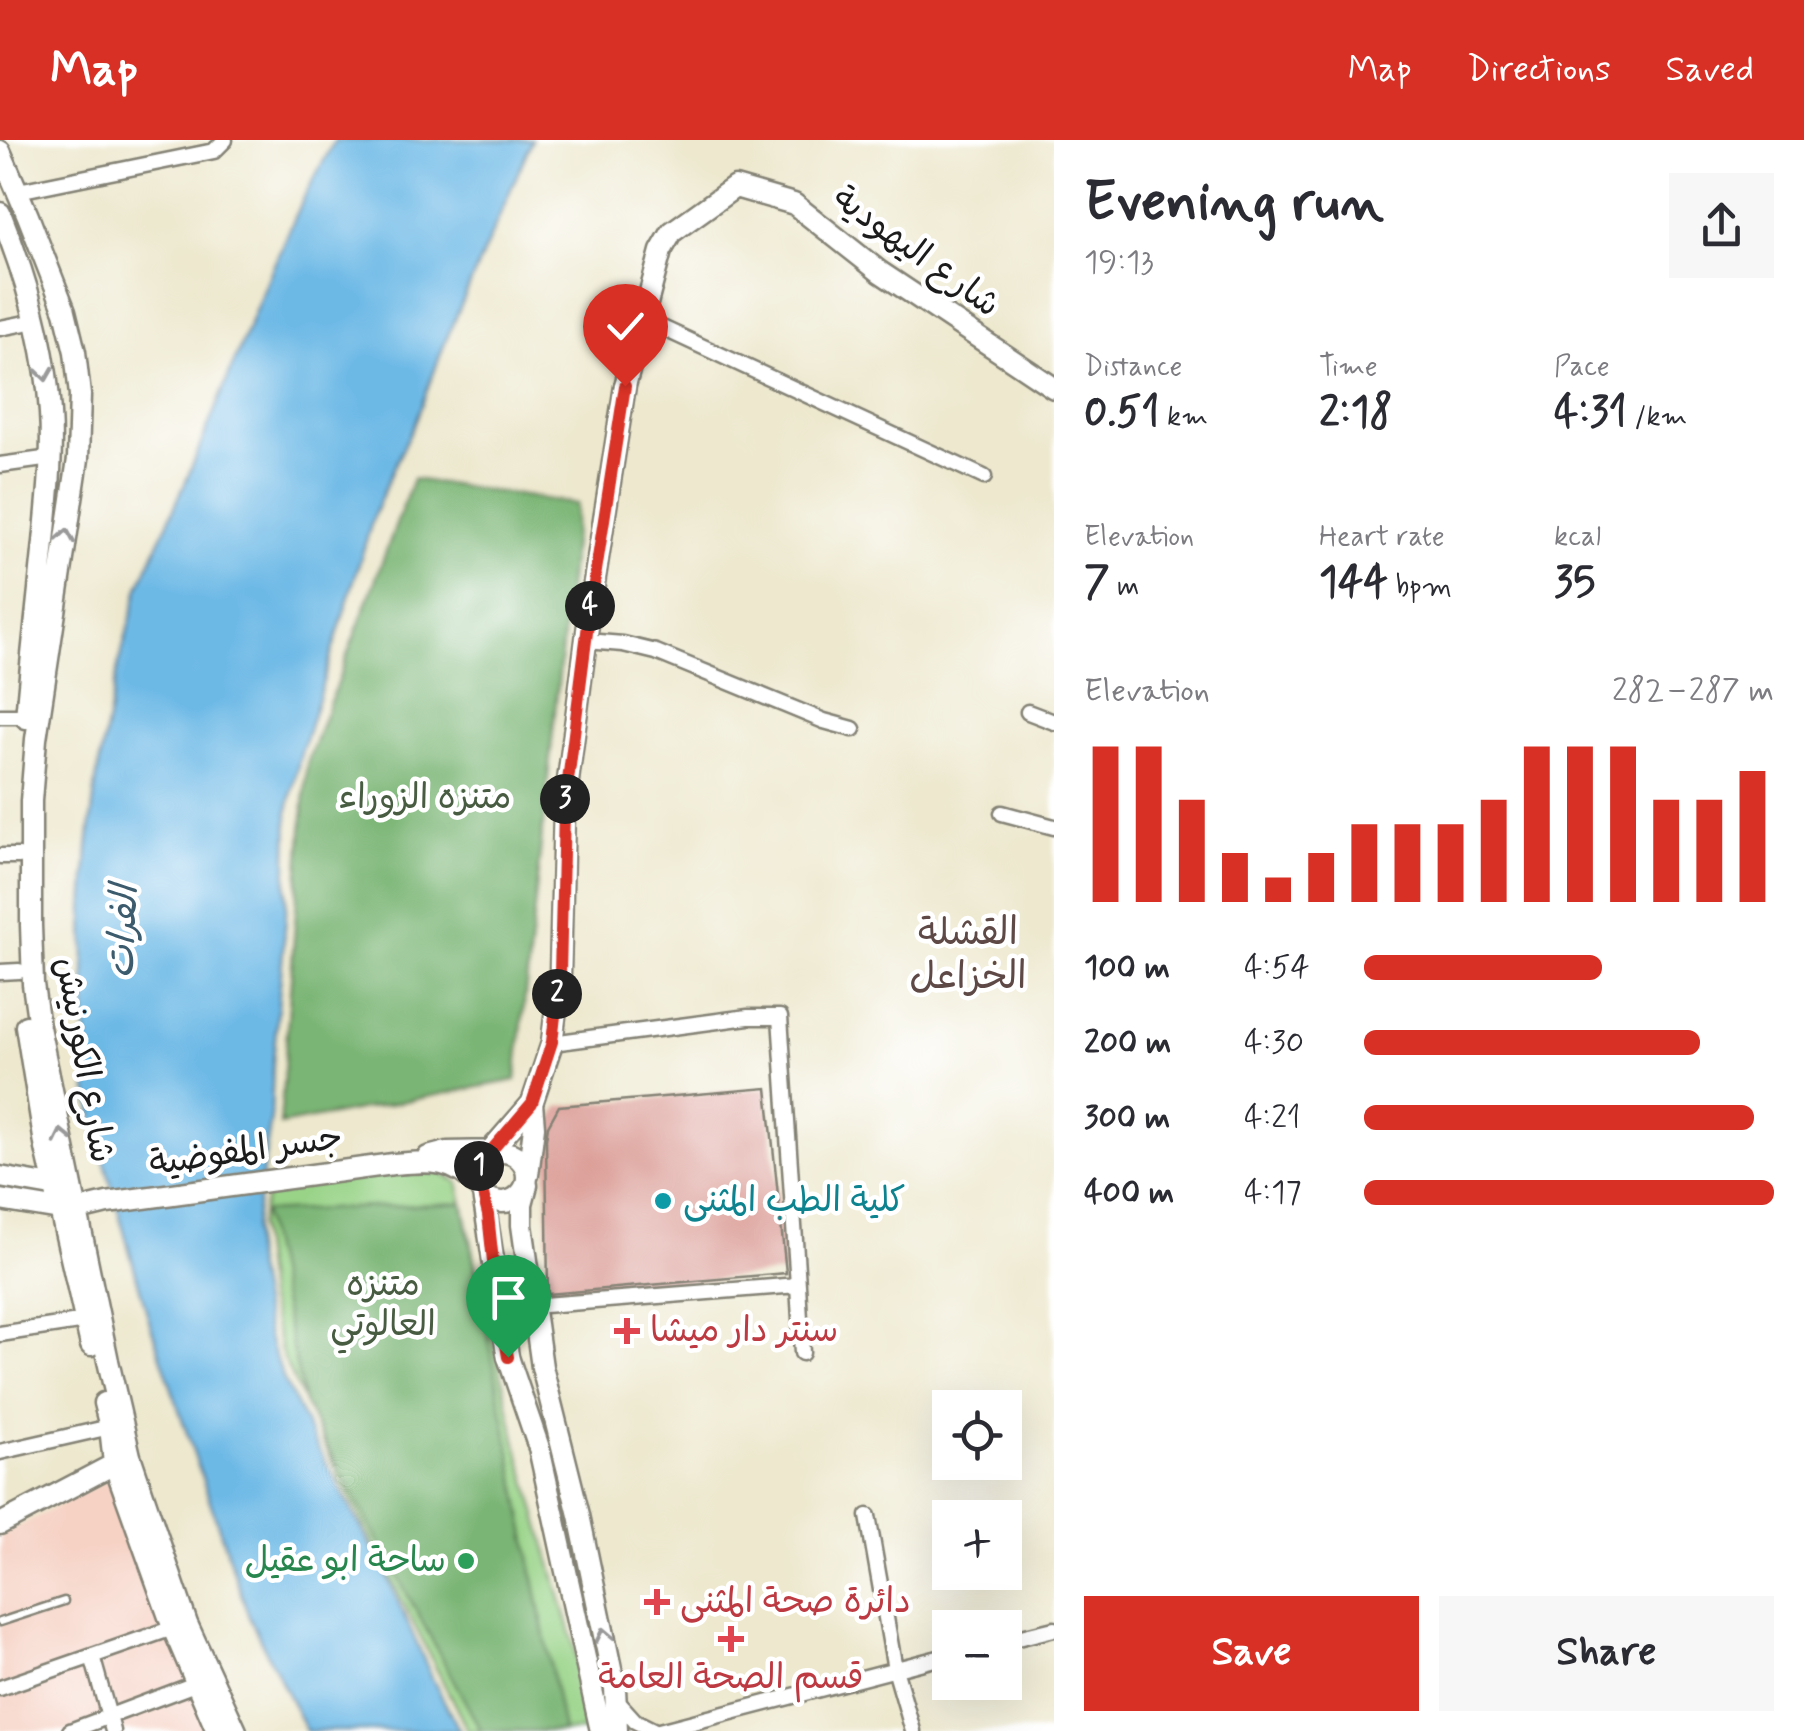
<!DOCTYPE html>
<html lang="en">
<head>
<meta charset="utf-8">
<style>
	:root { --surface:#fff; --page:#f7f7f7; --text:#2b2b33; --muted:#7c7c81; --accent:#d93025 }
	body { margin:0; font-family:Mynerve,"Playpen Sans Arabic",sans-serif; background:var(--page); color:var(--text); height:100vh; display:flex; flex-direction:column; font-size:38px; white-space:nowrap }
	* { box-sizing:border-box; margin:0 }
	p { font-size:32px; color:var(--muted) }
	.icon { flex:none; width:55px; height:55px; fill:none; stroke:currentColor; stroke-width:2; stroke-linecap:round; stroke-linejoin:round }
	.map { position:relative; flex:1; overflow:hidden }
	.drawer { display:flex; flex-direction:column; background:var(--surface); width:750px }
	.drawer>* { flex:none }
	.controls { position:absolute; left:932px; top:1250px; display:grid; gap:20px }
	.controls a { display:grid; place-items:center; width:90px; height:90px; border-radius:0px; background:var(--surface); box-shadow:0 10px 40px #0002; font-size:50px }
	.pin { position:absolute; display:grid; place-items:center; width:85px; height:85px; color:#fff; margin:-102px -42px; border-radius:50% 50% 50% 0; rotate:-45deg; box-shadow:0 0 10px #0007 }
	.pin .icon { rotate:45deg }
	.km { position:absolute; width:50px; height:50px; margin:-25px; border-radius:50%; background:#222; color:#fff; font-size:28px; line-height:50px; text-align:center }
	.round { display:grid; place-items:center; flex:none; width:105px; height:105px; border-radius:0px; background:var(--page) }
	.head { display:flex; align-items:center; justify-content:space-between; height:170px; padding:0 30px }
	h1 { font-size:55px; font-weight:800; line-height:75px }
	.metrics { display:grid; grid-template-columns:repeat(3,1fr); gap:15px; height:170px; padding:10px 30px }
	.metrics div { display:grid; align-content:center }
	.metrics b { font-size:42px; font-weight:800 }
	.metrics small { font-size:28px; font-weight:400 }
	.metrics p { font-size:28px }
	.chart { height:280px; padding:20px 30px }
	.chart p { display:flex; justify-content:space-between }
	.chart svg { width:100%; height:180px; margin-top:10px; stroke:var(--accent); stroke-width:6 }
	.action { display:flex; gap:20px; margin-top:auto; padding:20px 30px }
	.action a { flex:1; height:115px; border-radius:0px; background:var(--accent); color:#fff; font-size:40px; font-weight:800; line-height:115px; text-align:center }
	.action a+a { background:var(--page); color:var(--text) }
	ul { padding:0 30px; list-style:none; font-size:32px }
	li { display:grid; grid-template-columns:160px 120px 1fr; align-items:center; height:75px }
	li i { height:25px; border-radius:12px; background:var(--accent) }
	header { display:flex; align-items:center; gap:60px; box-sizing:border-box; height:140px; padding:0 50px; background:var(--accent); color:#fff }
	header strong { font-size:48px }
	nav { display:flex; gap:55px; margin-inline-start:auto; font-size:35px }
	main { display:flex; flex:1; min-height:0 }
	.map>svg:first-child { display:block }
</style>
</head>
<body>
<header>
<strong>Map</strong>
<nav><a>Map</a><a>Directions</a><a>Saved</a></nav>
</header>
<main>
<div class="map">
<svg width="1054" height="1591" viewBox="0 0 1054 1591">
	<rect width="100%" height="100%" fill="#fff"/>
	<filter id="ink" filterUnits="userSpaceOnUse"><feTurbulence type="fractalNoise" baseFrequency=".01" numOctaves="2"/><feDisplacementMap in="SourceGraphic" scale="20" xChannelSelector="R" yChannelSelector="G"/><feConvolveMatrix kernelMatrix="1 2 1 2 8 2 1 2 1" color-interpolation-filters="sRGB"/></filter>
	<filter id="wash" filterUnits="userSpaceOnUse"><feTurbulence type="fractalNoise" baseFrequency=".0048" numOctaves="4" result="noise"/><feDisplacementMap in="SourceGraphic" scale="40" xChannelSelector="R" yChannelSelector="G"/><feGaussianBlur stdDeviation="2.25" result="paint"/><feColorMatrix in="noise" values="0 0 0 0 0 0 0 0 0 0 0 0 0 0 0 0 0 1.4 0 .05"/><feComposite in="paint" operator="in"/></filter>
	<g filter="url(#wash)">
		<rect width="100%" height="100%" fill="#ede8ce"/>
		<path fill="#f6d2c4" d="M115,1336l98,255h-213v-195z"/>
		<path fill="#98d387" stroke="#5a7852" stroke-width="2.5" d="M424,1025l34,17 59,263 56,196 18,90h-123l-127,-251 -58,-122 -16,-61 -8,-71 9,-38z"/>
		<path fill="#7ab574" stroke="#4b6848" stroke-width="2.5" d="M413,339l164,25 -61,576 -236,45 27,-362z
			M463,1063l100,528h-82l-177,-328 -41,-191z"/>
		<path fill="#6db9e6" stroke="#446a81" stroke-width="2.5" d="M335,0h197l-86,200 -30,80 -23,49 -19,46 -74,242 -12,53 -2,108 -13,144 -2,56 -17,110 -1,25 8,45 7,39 16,43 27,55 75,139 47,106 27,51h-154l-57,-114 -99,-293 -54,-193 -9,-46 -3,-175 4,-63 8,-66 22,-114 21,-80 47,-106 86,-212 32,-72z"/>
		<g id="blocks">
			<path fill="#db9d96" d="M767,948l19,185 -238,21 -2,-155 2,-13 11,-20z"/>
		</g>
	</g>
	<g filter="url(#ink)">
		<use href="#blocks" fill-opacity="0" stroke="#848275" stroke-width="2.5"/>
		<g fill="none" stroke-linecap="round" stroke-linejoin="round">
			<g stroke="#848275" stroke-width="11">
				<path id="lane" d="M0,1482l64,-21"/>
			</g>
			<g stroke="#848275" stroke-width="19">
				<path id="street" d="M18,51l196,-40 11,-11
					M643,179l341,158
					M0,188l36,-7
					M0,325l51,-7
					M586,501l37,3 33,8 168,69 29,8
					M1028,572l26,10
					M0,576h26
					M1002,673l52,14
					M0,716h19
					M0,832l19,-1
					M798,1145l4,68
					M532,1166l266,-21 -18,-268h-32l-196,26
					M0,1194l85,-13
					M0,1312l110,-25
					M868,1376l27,153 18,62
					M1005,1501l49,-12
					M92,1516l21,75
					M0,1548l173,-60
					M617,1561l18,20 20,10
					M70,1591l125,-47
					M659,1591l291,-76"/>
			</g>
			<g stroke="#848275" stroke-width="25">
				<path id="secondary" d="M0,11l28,65 37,95 10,41 5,43 -2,64 -42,280 -5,62v124l2,59 6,43 69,334 22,95 57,168 49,107
					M0,73c26,64 46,130 50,200 3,43 -2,86 -6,129 -6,59 -13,117 -18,176
					M26,886l19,118 46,201
					M477 1037a25 25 0 1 1 50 0a25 25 0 1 1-50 0Z
					M428,1017l19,-5 52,-1
					M485,1017l47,-54 20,-60 8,-70 4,-161 26,-203 35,-223 36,-135 11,-19 63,-45 59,17 86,68 174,116
					M528,1035l6,-48 -2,-24
					M0,1037l63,11
					M527,1045l-5,19v21l20,142 37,148 36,173 2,43
					M483,1054l25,163 31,91 62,283
					M0,1060l60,10h18l29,-7 286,-39c37,-3 59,-6 86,23
					M104,1263l6,24 4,36 59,165 44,103
					M0,1384l122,-64"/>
			</g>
			<use href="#lane" stroke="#fff" stroke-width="6"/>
			<use href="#street" stroke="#fff" stroke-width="14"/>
			<use href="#secondary" stroke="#fff" stroke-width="20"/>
		</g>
		<defs><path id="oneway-chevron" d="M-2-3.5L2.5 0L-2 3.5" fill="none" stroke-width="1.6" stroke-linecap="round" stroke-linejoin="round" transform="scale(2.5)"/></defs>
		<g stroke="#999">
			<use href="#oneway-chevron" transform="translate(45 234) rotate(82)"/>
			<use href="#oneway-chevron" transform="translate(66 396) rotate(-81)"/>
			<use href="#oneway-chevron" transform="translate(62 996) rotate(-102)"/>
			<use href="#oneway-chevron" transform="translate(604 1495) rotate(-102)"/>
		</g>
	</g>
	<g fill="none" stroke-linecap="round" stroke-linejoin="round" filter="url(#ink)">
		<g stroke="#fff" stroke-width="20">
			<path id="route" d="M508,1217l-13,-77 -7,-65 -5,-21 -6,-15v-7l8,-14 47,-55 20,-61 8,-69 4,-161 26,-203 35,-223"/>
		</g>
		<use href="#route" stroke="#d93025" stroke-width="12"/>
	</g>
	<circle fill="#0f9aa8" stroke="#fff" stroke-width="4" cx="663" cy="1061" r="10"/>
	<g fill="#e0444e" stroke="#fff" stroke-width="4">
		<path d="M622 1176h10v10h10v10h-10v10h-10v-10h-10v-10h10z"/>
		<path d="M652 1447h10v10h10v10h-10v10h-10v-10h-10v-10h10z"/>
		<path d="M726 1484h10v10h10v10h-10v10h-10v-10h-10v-10h10z"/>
	</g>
	<circle fill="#2e9e5b" stroke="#fff" stroke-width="4" cx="466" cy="1421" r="10"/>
	<g text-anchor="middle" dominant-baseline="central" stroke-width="9" stroke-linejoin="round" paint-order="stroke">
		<g font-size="35" fill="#1c1c1c" stroke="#fff">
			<text transform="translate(916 112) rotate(36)">شارع اليهودية</text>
			<text transform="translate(84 920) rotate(80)">شارع الكورنيش</text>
			<text transform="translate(246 1011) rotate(-8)">جسر المفوضية</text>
		</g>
		<g font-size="35" fill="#475c41" stroke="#fff">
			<text x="425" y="658">متنزه الزوراء</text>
			<text x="383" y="1145">متنزه<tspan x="383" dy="40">العالوتي</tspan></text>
		</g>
		<g font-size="35" fill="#0d838f" stroke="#fff" text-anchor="start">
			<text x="683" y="1061">كلية الطب المثنى</text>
		</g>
		<g font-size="35" fill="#be3a42" stroke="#fff" text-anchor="start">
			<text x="650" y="1191">سنتر دار ميشا</text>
			<text x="680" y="1462">دائرة صحة المثنى</text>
			<text x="731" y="1538" text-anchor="middle">قسم الصحة العامة</text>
		</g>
		<g font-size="35" fill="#27864d" stroke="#fff" text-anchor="end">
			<text x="446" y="1421">ساحة ابو عقيل</text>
		</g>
		<g font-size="38" font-style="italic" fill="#3c5b6d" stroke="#fff">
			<text transform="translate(124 792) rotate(-87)">الفرات</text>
		</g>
		<g font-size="38" fill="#5f4947" stroke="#fff">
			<text x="968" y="793">القشلة<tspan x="968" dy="44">الخزاعل</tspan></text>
		</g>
	</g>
</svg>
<div class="controls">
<a><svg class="icon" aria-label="locate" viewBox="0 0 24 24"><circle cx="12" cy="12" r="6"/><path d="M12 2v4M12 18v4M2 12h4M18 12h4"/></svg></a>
<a>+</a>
<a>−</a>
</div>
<div class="pin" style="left:508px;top:1217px;background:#1e9e55"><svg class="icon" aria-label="arrive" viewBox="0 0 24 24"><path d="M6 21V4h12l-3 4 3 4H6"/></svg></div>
<div class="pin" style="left:625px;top:246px;background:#d93025"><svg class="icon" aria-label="check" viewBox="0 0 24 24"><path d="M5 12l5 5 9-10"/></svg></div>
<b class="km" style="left:479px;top:1026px">1</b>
<b class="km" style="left:557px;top:854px">2</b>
<b class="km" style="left:565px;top:659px">3</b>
<b class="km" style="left:590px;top:466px">4</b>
</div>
<section class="drawer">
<div class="head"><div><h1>Evening run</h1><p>19:13</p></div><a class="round"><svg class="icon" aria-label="share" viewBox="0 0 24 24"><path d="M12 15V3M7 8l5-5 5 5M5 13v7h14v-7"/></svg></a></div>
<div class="metrics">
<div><p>Distance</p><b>0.51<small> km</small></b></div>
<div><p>Time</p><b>2:18</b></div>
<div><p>Pace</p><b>4:31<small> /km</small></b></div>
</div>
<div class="metrics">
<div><p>Elevation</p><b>7<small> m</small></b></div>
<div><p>Heart rate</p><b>144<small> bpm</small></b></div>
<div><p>kcal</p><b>35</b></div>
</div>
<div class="chart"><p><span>Elevation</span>282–287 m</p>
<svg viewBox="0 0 160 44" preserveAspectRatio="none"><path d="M5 44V6M15 44V6M25 44V19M35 44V32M45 44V38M55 44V32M65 44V25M75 44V25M85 44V25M95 44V19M105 44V6M115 44V6M125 44V6M135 44V19M145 44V19M155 44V12"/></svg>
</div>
<ul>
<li><b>100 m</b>4:54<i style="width:58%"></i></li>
<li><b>200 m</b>4:30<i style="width:82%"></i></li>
<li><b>300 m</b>4:21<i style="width:95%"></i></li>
<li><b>400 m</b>4:17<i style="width:100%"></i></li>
</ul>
<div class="action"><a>Save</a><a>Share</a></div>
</section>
</main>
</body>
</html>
